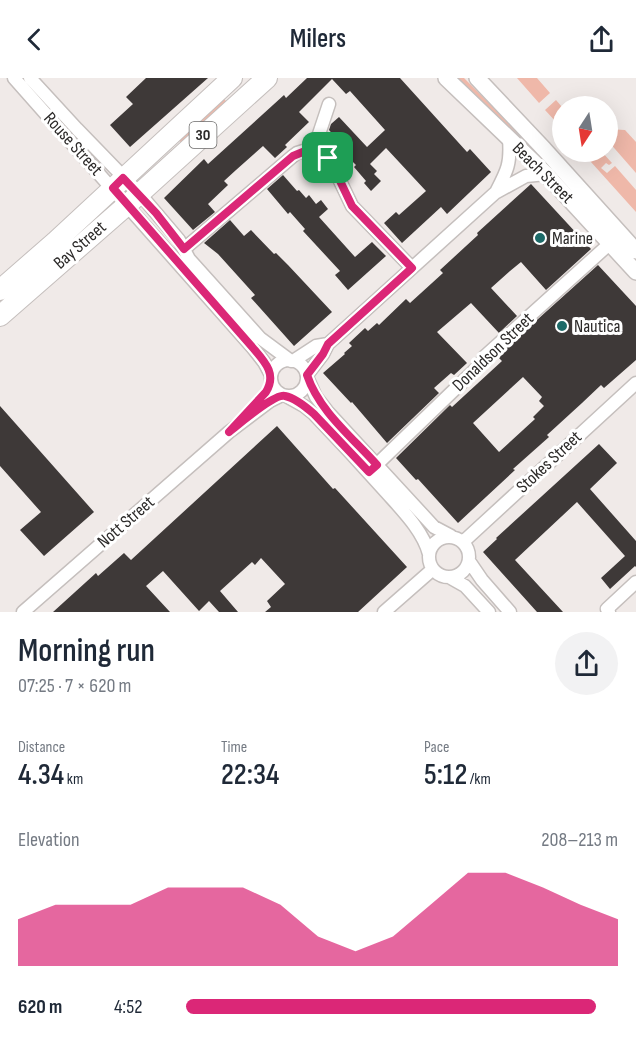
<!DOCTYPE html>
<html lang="en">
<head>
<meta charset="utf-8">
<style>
	:root { --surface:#fff; --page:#f2f2f3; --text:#1f2937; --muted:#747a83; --accent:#db2777 }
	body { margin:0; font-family:"Sofia Sans Condensed",sans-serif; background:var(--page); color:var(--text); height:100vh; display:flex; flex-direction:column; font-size:22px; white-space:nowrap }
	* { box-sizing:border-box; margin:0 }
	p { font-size:20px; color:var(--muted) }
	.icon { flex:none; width:33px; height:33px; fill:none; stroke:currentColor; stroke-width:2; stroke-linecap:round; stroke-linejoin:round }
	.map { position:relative; height:534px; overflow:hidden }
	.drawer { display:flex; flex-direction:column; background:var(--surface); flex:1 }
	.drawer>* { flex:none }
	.needle { width:39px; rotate:192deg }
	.buttons { position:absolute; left:552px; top:18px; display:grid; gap:12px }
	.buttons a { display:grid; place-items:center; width:66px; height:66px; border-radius:50%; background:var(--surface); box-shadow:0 6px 24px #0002; font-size:30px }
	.pin { position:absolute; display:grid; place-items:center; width:51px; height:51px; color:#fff; margin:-26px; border-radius:12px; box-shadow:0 3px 9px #0006 }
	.round { display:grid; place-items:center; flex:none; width:63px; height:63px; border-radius:32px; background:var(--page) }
	.headline { display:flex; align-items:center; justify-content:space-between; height:102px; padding:0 18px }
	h1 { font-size:33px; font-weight:600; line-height:45px }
	.stats { display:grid; grid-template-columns:repeat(3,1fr); gap:9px; height:102px; padding:6px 18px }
	.stats div { display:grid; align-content:center }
	.stats b { font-size:30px; font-weight:600 }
	.stats small { font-size:16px; font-weight:400 }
	.stats p { font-size:16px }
	.chart { height:168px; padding:12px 18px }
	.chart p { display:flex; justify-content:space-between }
	.chart svg { width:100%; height:108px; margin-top:6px; fill:var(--accent); opacity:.7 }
	ul { padding:0 18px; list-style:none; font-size:20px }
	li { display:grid; grid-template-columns:96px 72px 1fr; align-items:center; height:45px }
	li i { height:15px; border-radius:8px; background:var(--accent) }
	header { display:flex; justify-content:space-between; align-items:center; height:78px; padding:0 18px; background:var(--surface); font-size:27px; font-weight:600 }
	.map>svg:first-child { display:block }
</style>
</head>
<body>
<header><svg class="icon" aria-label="back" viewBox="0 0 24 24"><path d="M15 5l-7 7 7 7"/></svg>Milers<svg class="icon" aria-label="share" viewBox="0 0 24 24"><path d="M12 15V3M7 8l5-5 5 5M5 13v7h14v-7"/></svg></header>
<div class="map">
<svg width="636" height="534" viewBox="0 0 636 534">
	<rect width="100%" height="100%" fill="#f0eae8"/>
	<path fill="#efb8a9" d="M455,0h9l57,57 -3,3z
		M517,0h20l13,15 -11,10z
		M223,20l6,6 -46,41 -5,-6z
		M556,22l6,7v10l-5,6 -12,-13z
		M608,51l17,1 11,12v31l-28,-32z
		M582,74h20l10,11 -3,2 -3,-2 -5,5 6,5 8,-7 21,24v22z"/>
	<path fill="#3e3938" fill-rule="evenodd" d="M146,0h62l-78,69 -20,-22 23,-21 -7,-7z
		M307,0h93l67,74 3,-3 21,23 -44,42 -6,-7 -39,36 -18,-20 12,-11 3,3 27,-24 -40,-43 -16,16 7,7 -3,3 7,7 -10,10 -7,-8 2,-2 -12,-14 2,-2 -7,-7 3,-2 -23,-26 2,-6 8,-7 28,30 18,-17 -35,-39 -4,3 -14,-15 -33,33 10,10 -24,23 2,2 -12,11 -12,-12 -27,24 -12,11 4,4 -20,19 7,8 -22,18 -29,-32 40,-39 4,5 76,-69 2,3z
		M283,97l14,16 2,-1 7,8 3,-3 7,9 5,-4 7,9 -9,8 36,40 17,-15 14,14 -38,34 -13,-15 5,-4 -37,-40 2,-2 -15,-17 -2,2 -21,-25z
		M531,106l60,65 -45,41 -25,-28 -11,9 -19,17 26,28 -18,17 -28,-30 -34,29 30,31 -13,12 -3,-2 -17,15 5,5 -52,50 -35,-41 -1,1 -28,-30 22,-19 -1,-1 8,-7 -3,-3 16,-15 3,3 9,-8 2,2 27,-26 4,4 33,-30 -3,-3 38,-35 -1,-2z
		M230,142l14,16 7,-6 23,24 2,-1 12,12 44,47 -38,34 -43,-48 4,-3 -37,-41 -14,-11z
		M598,187l38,41v54l-32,28 -3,-3 -19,18 -35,32 2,2 -36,32 2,1 -57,53 -40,-44 -2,1 -20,-22 54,-53 2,2 50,-46 -5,-5zM523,299l19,20 -3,4 5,5 -11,11 2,2 -36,33 -26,-29z
		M0,328l94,106 -50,44 -24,-26 21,-18 -41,-46z
		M277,348l56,63 2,-1 72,79 -49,45h-93l6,-5 -4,-6 18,-17 -24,-26 -6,7 -3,-3 -32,29 18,21h-19l-10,-11 -10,10 -36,-40 -17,15 24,26h-117l43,-39 2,3 26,-23 7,7z
		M599,366l18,19 -27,26 46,52v26l-1,-1 -25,23 -9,-11 24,-22 -48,-54 -62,58 48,52h-26l-54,-60 14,-13 -1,-1z"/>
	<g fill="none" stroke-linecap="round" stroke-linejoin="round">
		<g stroke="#c5bfbd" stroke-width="15">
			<path id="minor" d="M14,0l239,270 11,14 7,13
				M30,0l47,51 62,64 40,47 10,19 71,79 31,23
				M314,71l15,-45
				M496,114c11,-21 15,-28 13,-53
				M184,171l109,-93 4,-3 13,-4 9,2 7,5 5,6 21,44 60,62
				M271 300a18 18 0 1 1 36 0a18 18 0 1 1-36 0Z
				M293,283l23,-15 12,-2
				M307,297l16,-21 5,-10 167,-151 31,-17 20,-2
				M307,299l9,20 11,14 107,116 17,9
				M286,318l18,10 10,8c25,26 49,52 73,79 16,18 36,38 42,61
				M369,394l111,-107 4,-8 132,-119
				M429 479a20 20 0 1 1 40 0a20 20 0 1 1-40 0Z
				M463,464l173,-159
				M469,483l13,19 28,32
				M449,499l16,9 24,26
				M23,534l206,-180 41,-31 12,-6
				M384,534l49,-43
				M609,534l-2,-3 29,-27"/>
		</g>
		<g stroke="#c5bfbd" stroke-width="18">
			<path id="tertiary" d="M446,0l100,96 90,98
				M477,0l67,71 92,102"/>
		</g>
		<g stroke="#c5bfbd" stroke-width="22">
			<path id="primary" d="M0,212l55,-48 177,-164
				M0,238l127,-111 140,-127"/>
		</g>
		<use href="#minor" stroke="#fff" stroke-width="12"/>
		<use href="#tertiary" stroke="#fff" stroke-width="15"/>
		<use href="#primary" stroke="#fff" stroke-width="20"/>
	</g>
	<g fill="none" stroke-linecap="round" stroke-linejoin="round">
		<g stroke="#fff" stroke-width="12">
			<path id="route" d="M310,71c9,1 16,5 21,13l21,44 60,62 -84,76 -5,10 -16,21c12,36 45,62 70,90l-8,7 -55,-58c-8,-7 -19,-16 -29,-18 -10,-3 -47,29 -56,36l37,-40c11,-18 -1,-30 -13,-44l-140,-160 10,-10 33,35 28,36 109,-93z"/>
		</g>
		<use href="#route" stroke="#db2777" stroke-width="8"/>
	</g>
	<g fill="#1d6a68" stroke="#fff" stroke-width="2">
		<circle cx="540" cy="160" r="6"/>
		<circle cx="562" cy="248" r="6"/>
	</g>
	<g text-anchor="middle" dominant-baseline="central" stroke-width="6" stroke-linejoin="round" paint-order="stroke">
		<rect fill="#fff" stroke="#6b6a69" stroke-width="1.5" x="189.5" y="44" width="27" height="26" rx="4.5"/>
		<g font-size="16" font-weight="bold" fill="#2c2a29">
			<text x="203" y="57">30</text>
		</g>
		<g font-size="18" fill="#2c2a29" stroke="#fff">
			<text transform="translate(73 66) rotate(48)">Rouse Street</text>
			<text transform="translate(543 95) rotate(45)">Beach Street</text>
			<text transform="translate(80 167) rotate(-41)">Bay Street</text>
			<text transform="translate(493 274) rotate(-44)">Donaldson Street</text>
			<text transform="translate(549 384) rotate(-43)">Stokes Street</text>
			<text transform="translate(126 444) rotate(-41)">Nott Street</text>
		</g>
		<g font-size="18" fill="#2c2a29" stroke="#fff" text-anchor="start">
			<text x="552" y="160">Marine</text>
			<text x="574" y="248">Nautica</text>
		</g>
	</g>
</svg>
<div class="buttons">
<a><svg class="needle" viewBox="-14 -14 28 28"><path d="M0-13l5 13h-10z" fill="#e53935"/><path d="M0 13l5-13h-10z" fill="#747a83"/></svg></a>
</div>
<div class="pin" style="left:328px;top:80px;background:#1e9e55"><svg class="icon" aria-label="arrive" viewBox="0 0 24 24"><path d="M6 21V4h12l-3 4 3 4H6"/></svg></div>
</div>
<section class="drawer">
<div class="headline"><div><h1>Morning run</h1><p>07:25 · 7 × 620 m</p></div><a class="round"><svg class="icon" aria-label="share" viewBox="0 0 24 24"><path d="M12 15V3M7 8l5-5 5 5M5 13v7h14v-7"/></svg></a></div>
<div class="stats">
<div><p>Distance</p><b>4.34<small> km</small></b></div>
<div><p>Time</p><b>22:34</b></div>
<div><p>Pace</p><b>5:12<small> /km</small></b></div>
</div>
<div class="chart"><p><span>Elevation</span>208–213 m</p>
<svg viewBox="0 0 160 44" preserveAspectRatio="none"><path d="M0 44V25L10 19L20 19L30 19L40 12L50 12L60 12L70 19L80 32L90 38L100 32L110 19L120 6L130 6L140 12L150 19L160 25V44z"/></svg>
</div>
<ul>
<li><b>620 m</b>4:52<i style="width:95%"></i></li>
</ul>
</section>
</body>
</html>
